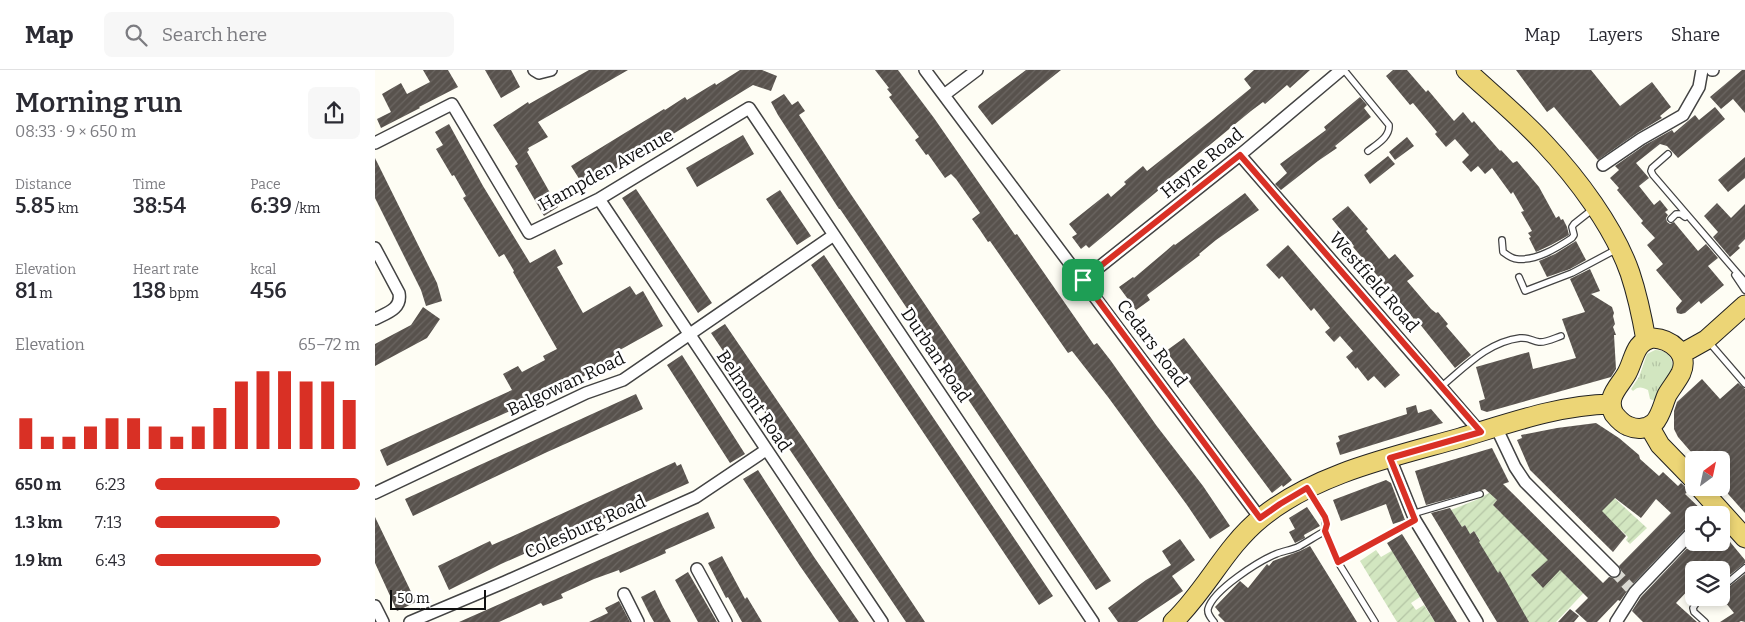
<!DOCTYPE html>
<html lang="en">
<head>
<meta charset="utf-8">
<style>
	:root { --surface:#fff; --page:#f7f7f7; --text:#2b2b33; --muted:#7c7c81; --line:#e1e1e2; --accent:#d93025 }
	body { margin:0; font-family:Bitter,serif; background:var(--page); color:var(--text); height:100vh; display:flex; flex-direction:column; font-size:19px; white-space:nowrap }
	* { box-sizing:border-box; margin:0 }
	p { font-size:16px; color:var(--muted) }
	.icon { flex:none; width:28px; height:28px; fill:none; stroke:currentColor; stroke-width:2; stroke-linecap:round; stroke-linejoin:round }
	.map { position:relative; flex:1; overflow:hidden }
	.details { display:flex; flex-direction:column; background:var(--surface); width:375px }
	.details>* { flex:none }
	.needle { width:32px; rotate:33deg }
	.fabs { position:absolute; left:1310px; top:381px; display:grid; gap:10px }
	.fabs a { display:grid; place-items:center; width:45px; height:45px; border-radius:8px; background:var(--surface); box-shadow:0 2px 8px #0003; font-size:25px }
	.scale { position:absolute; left:15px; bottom:12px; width:96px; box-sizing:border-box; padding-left:5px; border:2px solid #101010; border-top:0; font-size:14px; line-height:18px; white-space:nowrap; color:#101010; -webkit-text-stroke:4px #fff; paint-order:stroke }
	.pin { position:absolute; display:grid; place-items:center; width:42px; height:42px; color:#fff; margin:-21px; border-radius:10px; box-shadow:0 2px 8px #0006 }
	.round { display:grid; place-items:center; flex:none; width:52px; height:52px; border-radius:8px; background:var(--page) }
	.head { display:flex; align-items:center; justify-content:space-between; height:85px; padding:0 15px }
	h1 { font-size:28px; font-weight:600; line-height:38px }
	.stats { display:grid; grid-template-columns:repeat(3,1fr); gap:8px; height:85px; padding:5px 15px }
	.stats div { display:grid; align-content:center }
	.stats b { font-size:21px; font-weight:600 }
	.stats small { font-size:14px; font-weight:400 }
	.stats p { font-size:14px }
	.chart { height:140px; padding:10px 15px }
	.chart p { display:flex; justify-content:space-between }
	.chart svg { width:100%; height:90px; margin-top:5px; stroke:var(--accent); stroke-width:6 }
	ul { padding:0 15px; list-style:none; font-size:16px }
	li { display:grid; grid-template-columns:80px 60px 1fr; align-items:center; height:38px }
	li i { height:12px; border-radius:6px; background:var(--accent) }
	header { display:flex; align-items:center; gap:30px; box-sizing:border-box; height:70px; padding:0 25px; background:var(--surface); border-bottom:1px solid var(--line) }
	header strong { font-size:24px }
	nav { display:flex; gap:28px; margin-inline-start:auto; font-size:18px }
	.search { width:350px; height:45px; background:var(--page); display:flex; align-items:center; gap:12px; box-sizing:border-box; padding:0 18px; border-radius:8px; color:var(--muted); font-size:19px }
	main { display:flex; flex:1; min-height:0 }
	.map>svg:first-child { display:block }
</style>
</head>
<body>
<header>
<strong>Map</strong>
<div class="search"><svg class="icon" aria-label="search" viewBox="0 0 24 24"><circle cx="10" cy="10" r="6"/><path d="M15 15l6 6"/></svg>Search here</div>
<nav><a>Map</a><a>Layers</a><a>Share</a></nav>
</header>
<main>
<section class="details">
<div class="head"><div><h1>Morning run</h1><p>08:33 · 9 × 650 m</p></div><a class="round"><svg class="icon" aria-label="share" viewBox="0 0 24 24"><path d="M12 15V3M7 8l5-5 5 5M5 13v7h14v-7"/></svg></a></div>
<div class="stats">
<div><p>Distance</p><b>5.85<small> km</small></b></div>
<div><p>Time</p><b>38:54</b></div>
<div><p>Pace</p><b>6:39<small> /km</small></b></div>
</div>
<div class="stats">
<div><p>Elevation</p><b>81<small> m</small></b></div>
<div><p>Heart rate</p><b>138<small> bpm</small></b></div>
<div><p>kcal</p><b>456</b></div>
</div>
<div class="chart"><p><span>Elevation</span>65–72 m</p>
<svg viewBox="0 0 160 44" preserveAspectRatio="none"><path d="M5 44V29M15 44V38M25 44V38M35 44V33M45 44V29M55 44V29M65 44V33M75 44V38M85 44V33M95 44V24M105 44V11M115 44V6M125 44V6M135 44V11M145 44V11M155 44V20"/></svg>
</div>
<ul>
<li><b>650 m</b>6:23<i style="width:100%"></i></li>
<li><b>1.3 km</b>7:13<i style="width:61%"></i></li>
<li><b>1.9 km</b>6:43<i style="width:81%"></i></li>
</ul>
</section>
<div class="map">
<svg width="1370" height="552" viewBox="0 0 1370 552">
	<defs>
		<pattern id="grass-tufts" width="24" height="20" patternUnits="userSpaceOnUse" patternTransform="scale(1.25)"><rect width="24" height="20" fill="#d2e6c0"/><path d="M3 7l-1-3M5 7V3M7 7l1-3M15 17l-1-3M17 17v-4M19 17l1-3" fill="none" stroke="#b3c4a4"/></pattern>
		<pattern id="garden-furrows" width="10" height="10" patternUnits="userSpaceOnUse" patternTransform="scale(1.25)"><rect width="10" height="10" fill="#d2e6c0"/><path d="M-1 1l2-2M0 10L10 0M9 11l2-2" fill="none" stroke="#b3c4a4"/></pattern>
		<pattern id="building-hatch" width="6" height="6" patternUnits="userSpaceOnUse" patternTransform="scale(1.25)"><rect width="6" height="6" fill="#58524d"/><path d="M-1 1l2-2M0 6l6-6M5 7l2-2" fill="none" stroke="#6b6662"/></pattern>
	</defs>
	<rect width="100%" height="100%" fill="#fefdf4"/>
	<path fill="url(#grass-tufts)" d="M1280,280c11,0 16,5 18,16l-18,35 -5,-2 -2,-9c-6,-3 -10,-4 -15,1l-2,-2 8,-12 8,-23z"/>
	<path fill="url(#garden-furrows)" d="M1183,396l53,29 36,33 -17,16 -4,-4 2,-3 -7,-7 -3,2z
		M1129,415l2,2 -11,11 2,2 -4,5 8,8 5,-5 16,26 8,8 5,-5 29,29v8l9,9h8l-4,5 5,4 9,-7 -35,37h-28l-28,-50 -8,4 -19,-31 7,-5 -6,-9 -15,10 9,-10 -3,-6 -3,2 -11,-17 25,-10z
		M1001,480l5,7 12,-7 2,6 23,38 8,-1 -15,10 5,7 8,-5 11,17h-38l-37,-61z"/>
	<path fill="url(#building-hatch)" d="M48,0h25l10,17 -39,20 1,1 -39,20 -4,-9 14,-7 -9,-18 19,-11 6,11 23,-12z
		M110,0h26l9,17 -19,11z
		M214,0h39l-90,52 10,15 -20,11 1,2 -2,2 31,55 -14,9 -29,-50 3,-2 -25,-39 35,-23 1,2z
		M365,0h22l15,6 -6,15 -18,-6 -168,103 -14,-22 93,-57 1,1 20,-13 2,3 28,-17 1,2z
		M500,0h23l36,48 81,117 2,-1 77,111 3,-2 14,18 45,64 47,61 27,40 -20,13 -23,-34 -79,-108 -36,-46 -4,2 -78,-112 -2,1 -8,-12 -8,-11 8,-6 -24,-34 -5,-5 -6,4 -17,-24 -2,1 -11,-15 4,-3 -30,-40 3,-2 -5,-6 2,-1z
		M651,0h35l-69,55 -14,-18 1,-2z
		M879,0h56l-20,18 -3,-3 -22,19 -2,-2 -12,9 -85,70 -6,8 -71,59 -3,-3 -5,4 -9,-12 5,-3 -8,-10 39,-31 3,4 15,-13 -2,-2 19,-16 4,5 66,-52 38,-31 -7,-9z
		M1018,0h14l19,22 2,-2 26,31 9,-9 9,11 2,-2 26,30 1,-1 12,13 4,-2 22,26 17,31 3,-2 2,4 2,-1 4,8 2,8 -18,10 -15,7 -7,-14 2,-1 -3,-4 4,-2 -11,-19 3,-1 -11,-19 -2,2 -19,-26 -7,6 -7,-8 -7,6 -9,-10 7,-7 -14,-16 -9,8 -11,-13 2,-2 -24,-29 -3,2 -24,-29z
		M1141,0h75l29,36 32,-24 19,25 -11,9 2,2 -25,15 -39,27 -44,-53 -7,5z
		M1367,0h3v43l-12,-14 -12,10 -11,-12z
		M409,24l8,11 6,-4 7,10 -6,4 49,75 263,391 -15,9 -241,-359 -15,-22h-1l-61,-94 -7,-13z
		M985,27l7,8 -3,3 7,9 -36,29 2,2 -19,13 -37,29 -6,-6 12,-11 -7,-9 46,-34 -2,-3z
		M1340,37l10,12 -47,39 -11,-12 -7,-2 -24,19 13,15 -10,8 15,19 6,-5 8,10 -3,2 3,3 -2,3 1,4 3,2 4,-2 24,29 8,-7 12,14 -10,8 16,19 -23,19 -2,-3 -14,12 -4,1 -4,-1 -1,-5 6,-7 -26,-31 7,-6 -16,-19 8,-7 -14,-15 2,-2 -26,-31 2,-2 -9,-10 9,-8 -4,-4 30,-21 27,-15 2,3 21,-18 4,5z
		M74,54l34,62 47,77 25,-14 8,15 -6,3 26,46 47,-27 6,9 7,-4 20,35 -45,25 1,2 -18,10 2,3 -21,11 -1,-3 -59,33 -1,-1 -134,60 -7,-16 132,-60 -9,-16 15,-8 4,6 23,-12 -2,-4 14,-7 -44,-77 1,-1 -10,-17 -5,3 -36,-59 3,-2 -12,-21 -2,1 -16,-27 7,-4 -8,-13z
		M368,65l11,19 -57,33 -11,-19z
		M1032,67l7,9 -19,14 -6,-8z
		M1013,86l7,8 -25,20 -6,-9z
		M1370,87v21l-17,14 -10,-12z
		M0,88l62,125 5,18 -16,5 -5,-16 -46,-92z
		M261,119l76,114 -14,10 -76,-115z
		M405,120l31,46 -14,9 -31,-46z
		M870,123l14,17 -43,30 -17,14 1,1 -53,40 3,5 -14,10 -17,-23 14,-10 1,1 32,-27 8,-7 1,1z
		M1342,133l14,15 14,-14v35l-7,7 2,2 -10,9 -17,-20 5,-5 -14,-16z
		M973,136l20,23 -2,2 23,28 6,-5 19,22 -7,5 24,28 5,4 2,-1 10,12 -2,2 25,29 -16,13 -40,-50 -1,1 -61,-72 1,-1 -22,-27z
		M1201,171l10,19 -16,9 -23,8 -8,-16 16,-7z
		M913,175l112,130 -15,13 -11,-12 -6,5 -11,-14 -1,2 -10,-12 7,-6 -13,-15 -6,6 -9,-10 5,-4 -16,-20 -3,3 -29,-35 -3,3 -13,-14z
		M449,185l229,341 -14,9 -228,-340z
		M1215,199l10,22 -9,3 21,13 2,6 -1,3 2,8 -2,3 3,8h-2l2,34 -5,8 -124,35 -6,-2 -2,-9 6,-2 -9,-32 53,-15 4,17 43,-11 -14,-39 23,-7 -15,-33z
		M48,237l17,12 -13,19 -52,28v-22l36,-19z
		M350,254l81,119 119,179h-19l-54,-80 -141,-209z
		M809,268l108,142 -9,7 -1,-2 -10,8 -106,-142z
		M307,285l63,99 -15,9 -63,-98z
		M1327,309l18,20 18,-16 7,6v124l-24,-27v-26h-23l-20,-23 -4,-8v-18l3,-9z
		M261,324l7,15 -98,44 -132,63 -8,-17z
		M1041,335l2,8 13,-4 12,14 -103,32 -4,-12 4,-2 -2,-5 69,-22 -1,-6z
		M1221,353l23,15 20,17 1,4 19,17 4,-4 15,14 3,-3 8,7 -4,4 22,21h-13v8l-5,2 -59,62 -10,14 -2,-1 -21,22h-10l-12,-11 13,-13 -28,-28 -17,18 -12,-13 17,-15 -55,-55 4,-5 -12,-11 -59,16 -11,-34 77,-23 17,34 -6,2 100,99 6,-6 6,1 5,-2 1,-6 -2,-4 52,-53 -15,-14 -15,19 -26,-20 -13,13 24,25 -13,16 -83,-82 -13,-30 5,-2 -1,-3 36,-7z
		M300,392l2,4 4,-2 8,19 -72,32 -1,-2 -11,5 -104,46 -52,26 -11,-24 52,-25 2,4 21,-9z
		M383,400l56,87 45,65h-20l-39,-56 -57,-87z
		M1011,410l5,3 14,37 -12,4 -7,-20 -45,17 -8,-21z
		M932,437l13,19 -16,9 1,3 -10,5 -6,-11 6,-3 -6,-11z
		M1075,438l12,19 3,-2 5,9 4,-3 6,10 -1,1 19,31 2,-2 6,10 23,41h-32l-66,-109z
		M333,442l7,16 -50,22 1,3 -25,11 -21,9 -1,-3 -25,9 -33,15 2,4 -20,8 -2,-3 -42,19h-40z
		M0,447l41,85 -19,9 -22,-48z
		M1346,461l24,29v3l-24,19v-12h-27v14l-18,19 21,19h-54l-11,-11 9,-14 53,-56v1h27z
		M1027,464l7,11 48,77h-22l-15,-25 -33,-54z
		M805,469l15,21 -23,16 11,15 -46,31h-19l-10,-14 38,-28 25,-15 -9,-14z
		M935,476l47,76h-132l-7,-7 2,-2 -5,-6 25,-26 8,7 19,-24 2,2 4,-5 27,-10z
		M347,486l23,43 2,-2 15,25h-20l-14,-25 -2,1 -18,-35z
		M313,502l18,31 11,19h-19l-23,-42z
		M1370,504v48l-4,-1 -2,1h-19l14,-9 -13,-16v-4z
		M280,520l7,15 9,17h-17l-4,-7 -9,-18z
		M244,531l11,21h-41l19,-9 -3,-5z
		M1195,539l9,7 -5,6h-16z"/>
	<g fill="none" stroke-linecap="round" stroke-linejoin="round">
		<path stroke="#dad9d2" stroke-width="11" stroke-dasharray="11 5.5" stroke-linecap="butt" d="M1239,501l16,17"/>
		<g stroke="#434343" stroke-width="8">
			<path id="lane" d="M969,0l45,55c1,12 -12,19 -21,26
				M1293,84l-16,14 -1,3 2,4 92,107
				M1296,149l5,-5h5l4,3
				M1127,170l1,12c4,3 9,7 14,7 19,2 40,-11 55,-21l2,-3 -2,-8 2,-3 19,-15
				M1360,205l10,15
				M1144,207l6,14 47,-18 45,-24
				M1333,271l37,43
				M1067,316c24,-20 46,-44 78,-48 8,-1 12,3 19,4 6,1 16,-4 22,-6
				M1037,444l68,-20
				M950,461l13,31 37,60
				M963,492l77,-42
				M1346,518l24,-20
				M839,552c-3,-4 -7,-8 -6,-13 5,-19 51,-48 68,-55 7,-3 15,-4 22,-7 9,-5 18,-11 27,-16 4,-15 -9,-28 -16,-41
				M1330,552l-11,-10 -1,-4 4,-6 12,-4"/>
		</g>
		<g stroke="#434343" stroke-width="14">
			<path id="street" d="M159,0l5,3 12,-3
				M550,0l335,448
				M1337,0h1
				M569,25l33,-25
				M0,73l77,-39 77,129 70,-34 150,-91 344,514
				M865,85l240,277
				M1228,95l38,-26 42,-24 16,-28 3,-17
				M224,129l283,423
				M0,178l24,45c3,16 -12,20 -24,26
				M708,210l157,-125 101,-85
				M1121,357l19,40 10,15 89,89
				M1015,388l25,62 62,102
				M0,423l211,-100 37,-13 211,-145
				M322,499l29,53
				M249,524l14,28
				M0,536l8,16
				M35,552l95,-40 191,-85 70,-47
				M1241,552l19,-30 59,-62"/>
		</g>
		<g stroke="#212121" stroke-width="21">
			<path id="primary" d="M1091,0c26,24 54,47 78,73 33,35 70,84 86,130 7,21 12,44 16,67
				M1278,268c17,1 37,15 28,35 -4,8 -10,15 -14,22 -4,9 -6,21 -13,28 -7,6 -17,7 -26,3 -5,-2 -10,-7 -14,-12 -9,-17 6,-28 13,-41 8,-15 7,-31 26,-35z
				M1306,284l25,-14 39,-35
				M1274,356l11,19 34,35
				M1325,418l45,50
				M798,552c33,-31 52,-75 88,-104 55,-45 132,-61 199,-80 50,-15 99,-33 151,-34"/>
		</g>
		<use href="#lane" stroke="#fff" stroke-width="5.5"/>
		<use href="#street" stroke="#fff" stroke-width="11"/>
		<use href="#primary" stroke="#ecd576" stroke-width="19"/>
	</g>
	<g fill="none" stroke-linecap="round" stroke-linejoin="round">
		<g stroke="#fff" stroke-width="10">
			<path id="route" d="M865,85l241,277 -91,26 25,62 -77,42 -13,-31 2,-7 -2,-7 -18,-29 -27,16 -20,14 -177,-238z"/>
		</g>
		<use href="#route" stroke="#d93025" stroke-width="6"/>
	</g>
	<g text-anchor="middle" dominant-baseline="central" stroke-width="5" stroke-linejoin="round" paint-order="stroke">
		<g font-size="18" fill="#101010" stroke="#fff">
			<text transform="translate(827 93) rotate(-39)">Hayne Road</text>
			<text transform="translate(231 100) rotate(-29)">Hampden Avenue</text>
			<text transform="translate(999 212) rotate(49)">Westfield Road</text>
			<text transform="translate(777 273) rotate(53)">Cedars Road</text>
			<text transform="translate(561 285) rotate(56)">Durban Road</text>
			<text transform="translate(191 314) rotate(-25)">Balgowan Road</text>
			<text transform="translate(379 331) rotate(56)">Belmont Road</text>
			<text transform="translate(210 457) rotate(-24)">Colesburg Road</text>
		</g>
	</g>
</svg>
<div class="fabs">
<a><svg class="needle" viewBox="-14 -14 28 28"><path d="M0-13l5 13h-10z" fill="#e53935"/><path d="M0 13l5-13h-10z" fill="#7c7c81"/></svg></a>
<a><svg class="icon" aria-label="locate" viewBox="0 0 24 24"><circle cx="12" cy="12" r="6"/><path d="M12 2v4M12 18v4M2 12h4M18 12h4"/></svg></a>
<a><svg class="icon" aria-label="layers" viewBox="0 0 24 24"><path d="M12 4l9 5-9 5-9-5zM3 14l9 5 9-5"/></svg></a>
</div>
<div class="scale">50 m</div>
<div class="pin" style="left:708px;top:210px;background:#1e9e55"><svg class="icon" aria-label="arrive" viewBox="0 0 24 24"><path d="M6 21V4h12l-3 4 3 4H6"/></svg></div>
</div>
</main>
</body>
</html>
